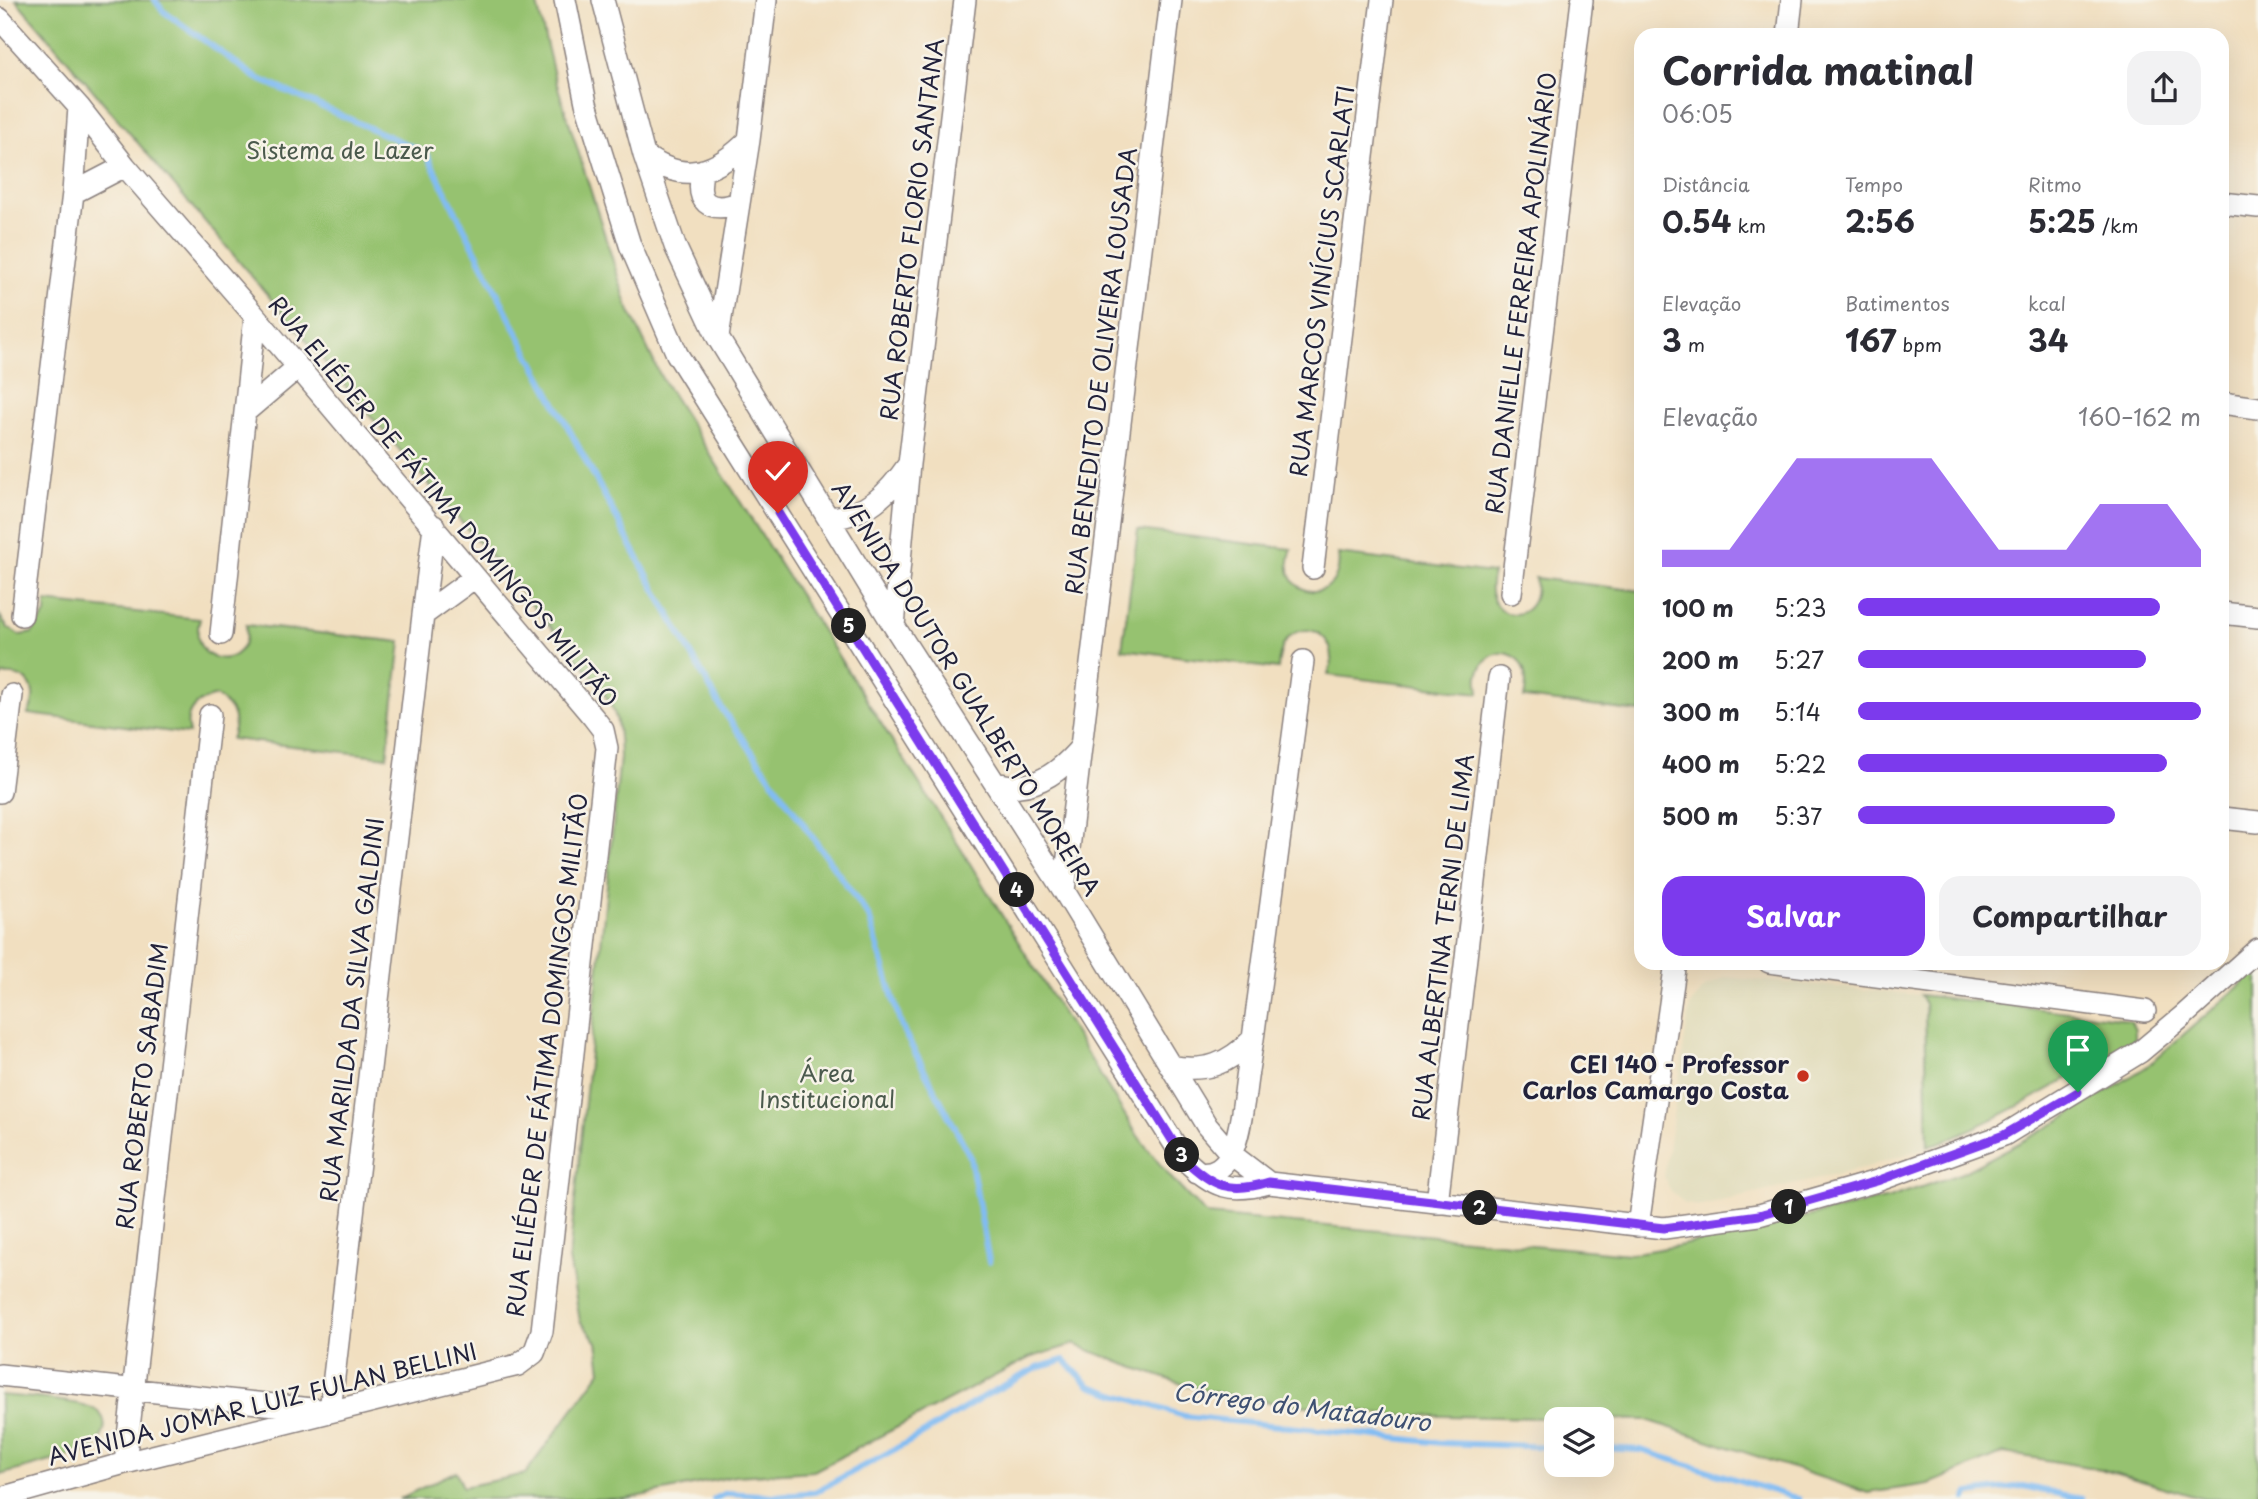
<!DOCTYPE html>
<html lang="pt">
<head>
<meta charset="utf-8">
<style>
	:root { --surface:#fff; --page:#f2f2f3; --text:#2b2b33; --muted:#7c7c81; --accent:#7c3aed }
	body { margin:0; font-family:"Playpen Sans",sans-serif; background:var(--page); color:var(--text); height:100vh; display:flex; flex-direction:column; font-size:26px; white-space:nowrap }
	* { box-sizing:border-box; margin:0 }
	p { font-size:23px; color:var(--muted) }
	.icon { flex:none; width:38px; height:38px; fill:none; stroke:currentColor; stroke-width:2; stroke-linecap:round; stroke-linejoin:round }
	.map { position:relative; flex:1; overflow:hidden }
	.side { position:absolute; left:1634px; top:28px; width:595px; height:942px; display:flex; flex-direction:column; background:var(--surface); border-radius:21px; box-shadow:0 7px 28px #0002 }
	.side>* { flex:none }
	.fabs { position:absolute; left:1544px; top:1407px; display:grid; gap:14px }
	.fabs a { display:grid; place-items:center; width:70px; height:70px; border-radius:14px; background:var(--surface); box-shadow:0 7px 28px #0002; font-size:35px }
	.pin { position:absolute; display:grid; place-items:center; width:60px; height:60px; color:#fff; margin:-72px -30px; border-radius:50% 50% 50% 0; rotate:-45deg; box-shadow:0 0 7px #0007 }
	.pin .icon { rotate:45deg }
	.km { position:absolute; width:35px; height:35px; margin:-18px; border-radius:50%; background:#222; color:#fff; font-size:19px; line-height:35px; text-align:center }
	.round { display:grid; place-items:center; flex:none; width:74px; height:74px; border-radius:21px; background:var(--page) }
	.headline { display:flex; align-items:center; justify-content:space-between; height:119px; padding:0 28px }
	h1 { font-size:38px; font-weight:700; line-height:52px }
	.stats { display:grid; grid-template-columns:repeat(3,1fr); gap:10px; height:119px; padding:7px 28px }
	.stats div { display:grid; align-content:center }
	.stats b { font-size:30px; font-weight:700 }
	.stats small { font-size:19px; font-weight:400 }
	.stats p { font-size:19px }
	.chart { height:196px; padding:14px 28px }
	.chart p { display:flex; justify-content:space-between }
	.chart svg { width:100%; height:126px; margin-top:7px; fill:var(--accent); opacity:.7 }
	.primary-button { display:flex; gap:14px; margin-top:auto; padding:14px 28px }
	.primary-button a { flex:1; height:80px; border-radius:21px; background:var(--accent); color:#fff; font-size:28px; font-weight:700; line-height:80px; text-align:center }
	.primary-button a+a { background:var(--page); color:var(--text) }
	ul { padding:0 28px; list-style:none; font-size:23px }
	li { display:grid; grid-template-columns:112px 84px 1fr; align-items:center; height:52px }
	li i { height:18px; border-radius:9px; background:var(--accent) }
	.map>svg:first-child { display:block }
</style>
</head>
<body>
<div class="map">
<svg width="2258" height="1499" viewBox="0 0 2258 1499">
	<rect width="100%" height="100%" fill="#f7f3e8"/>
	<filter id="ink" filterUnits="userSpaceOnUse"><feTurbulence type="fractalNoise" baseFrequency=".0143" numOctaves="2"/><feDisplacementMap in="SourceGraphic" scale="14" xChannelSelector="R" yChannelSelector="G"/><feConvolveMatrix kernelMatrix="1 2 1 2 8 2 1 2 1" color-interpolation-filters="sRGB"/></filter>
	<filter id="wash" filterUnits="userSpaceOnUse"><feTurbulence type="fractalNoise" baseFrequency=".00686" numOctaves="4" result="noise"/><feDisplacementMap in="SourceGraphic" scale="28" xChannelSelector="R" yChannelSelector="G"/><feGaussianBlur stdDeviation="1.57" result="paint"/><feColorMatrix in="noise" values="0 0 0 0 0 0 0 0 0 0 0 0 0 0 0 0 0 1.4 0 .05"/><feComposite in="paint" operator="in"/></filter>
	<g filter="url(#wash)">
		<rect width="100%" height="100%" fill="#f1dfc0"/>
		<path fill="#e1dcbb" d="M1726,977l194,18 5,9 3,143 -67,22 -159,37 -17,-2 -16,-15 -5,-12 26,-172 17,-19z"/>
		<path fill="#96c26f" stroke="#5c7255" stroke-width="2" d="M16,0h520l18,75 73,230 34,72 300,472 177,287c22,29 43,56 70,79l421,39 49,-8 211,-48 73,-25 82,-43 102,-63 112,-97v529h-54l-104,-30 -96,-16 -75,31 -61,9 -221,-73 -253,-5 -134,-14 -63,-12 -76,-26 -47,-19 -45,14 -215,113 -79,5 -109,23h-227l57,-28 7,16 62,-13 76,-103 -4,-29 -17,-21 -11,-62 51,-502c-1,-38 -3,-45 -25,-78z
			M1138,530l154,19c-19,51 54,59 46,5l155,19c-15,49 50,58 42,5l106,13v121l-117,-14c12,-52 -38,-58 -46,-22 -1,5 1,12 1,17l-151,-18c1,-5 4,-12 4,-17 0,-34 -52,-44 -54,11l-156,-20z
			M46,602l154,17c-15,49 52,54 46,6l155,17 -14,115 -156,-18c8,-21 2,-31 -15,-43 -20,5 -33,15 -27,38l-161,-20c12,-23 2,-42 -25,-39l-3,3v-62l7,11 12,8 13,-2 14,-19z
			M1920,995l200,23 11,4 4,8v9c-68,40 -134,81 -207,108l-3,-143z
			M0,1395c21,2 77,5 94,14 19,11 9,31 -3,41l-91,25z"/>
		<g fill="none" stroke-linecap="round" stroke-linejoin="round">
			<path stroke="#81bcf3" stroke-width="6" d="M155,0l8,11 94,67 169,75 87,171 128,240 81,145 147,208 33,111 68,128 19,106
				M1601,1448l40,2 158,49
				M714,1499l12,-6 50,3 39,-4 99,-53 76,-46 47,-25 27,-8 26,26 94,30 258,27 114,4
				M1966,1499l3,-6 54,-7 59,13"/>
		</g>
	</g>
	<g filter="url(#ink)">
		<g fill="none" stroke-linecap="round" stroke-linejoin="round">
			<g stroke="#8a807e" stroke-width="24">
				<path id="street" d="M565,0l21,103 44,142 47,109 507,805c29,28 46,35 85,24l395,45 95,-13 118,-34 127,-46 136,-83 43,-36 75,-67
					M603,0l41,155 31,91 43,92 176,288 170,265 143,235 24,28 38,29
					M0,19l79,88 46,59 130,150 338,401 10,13 4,18 -65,583 -8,22 -16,12 -393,98 -125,35
					M1788,35l4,-35
					M79,107l-6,86 52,-27
					M644,155c41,30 72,18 105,-15
					M703,170c-9,33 6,43 36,33
					M2222,203l36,4
					M255,316l-10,96 53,-45
					M718,337l31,-197 17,-140
					M2222,403l36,5
					M909,464l56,-464
					M828,518c38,-1 61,-25 81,-54l-15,162
					M434,526l-11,89 52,-38
					M1313,568l69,-568
					M1511,593l71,-593
					M2222,613l36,4
					M22,615l51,-422
					M221,634l24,-222
					M1081,747l90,-747
					M995,783c7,1 16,4 24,3 26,-2 46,-20 62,-39l-17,144
					M0,792l12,-97
					M2222,818l36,4
					M1769,962l376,49
					M1253,1039l50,-378
					M1170,1066c36,7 58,-2 83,-27 -3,18 -6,36 -8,54 -5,27 -7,86 -48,79
					M1437,1203l62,-525
					M1638,1226l38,-264
					M0,1375l330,36 93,-796
					M125,1463l85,-748"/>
			</g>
			<use href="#street" stroke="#fff" stroke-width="21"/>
		</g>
	</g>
	<g fill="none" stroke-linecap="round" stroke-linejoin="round" filter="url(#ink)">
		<g stroke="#fff" stroke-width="14">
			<path id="route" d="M778,513l406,646c29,28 46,35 85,23l395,46 95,-13 118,-34 127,-46 74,-43"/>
		</g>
		<use href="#route" stroke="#7c3aed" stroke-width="9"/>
	</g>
	<circle fill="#c8321e" stroke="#f7f3e8" stroke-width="2.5" cx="1803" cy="1076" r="7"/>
	<g text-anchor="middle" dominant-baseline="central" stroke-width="5" stroke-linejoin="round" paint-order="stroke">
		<g font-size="23" fill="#4b5a4d" stroke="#f7f3e8">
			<text x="340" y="149">Sistema de Lazer</text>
			<text x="827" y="1072">Área<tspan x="827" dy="26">Institucional</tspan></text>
		</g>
		<g font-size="23" fill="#22223b" stroke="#f7f3e8">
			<text transform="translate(911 229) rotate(-83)">RUA ROBERTO FLORIO SANTANA</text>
			<text transform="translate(1321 281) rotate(-83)">RUA MARCOS VINÍCIUS SCARLATI</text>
			<text transform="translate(1520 293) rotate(-83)">RUA DANIELLE FERREIRA APOLINÁRIO</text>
			<text transform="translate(1100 371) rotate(-83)">RUA BENEDITO DE OLIVEIRA LOUSADA</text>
			<text transform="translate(444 501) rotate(50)">RUA ELIÉDER DE FÁTIMA DOMINGOS MILITÃO</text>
			<text transform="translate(967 688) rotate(58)">AVENIDA DOUTOR GUALBERTO MOREIRA</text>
			<text transform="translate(1442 937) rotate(-83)">RUA ALBERTINA TERNI DE LIMA</text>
			<text transform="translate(351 1010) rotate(-83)">RUA MARILDA DA SILVA GALDINI</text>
			<text transform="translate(546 1055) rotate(-83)">RUA ELIÉDER DE FÁTIMA DOMINGOS MILITÃO</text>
			<text transform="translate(141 1086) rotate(-83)">RUA ROBERTO SABADIM</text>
			<text transform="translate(262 1403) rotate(-14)">AVENIDA JOMAR LUIZ FULAN BELLINI</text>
		</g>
		<g font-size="23" font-weight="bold" fill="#22223b" stroke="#f7f3e8" text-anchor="end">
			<text x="1789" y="1063">CEI 140 - Professor<tspan x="1789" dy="26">Carlos Camargo Costa</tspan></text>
		</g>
		<g font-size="24" font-style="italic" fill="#3e5072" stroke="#f7f3e8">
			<text transform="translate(1302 1406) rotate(7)">Córrego do Matadouro</text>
		</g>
	</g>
</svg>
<div class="fabs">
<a><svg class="icon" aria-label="layers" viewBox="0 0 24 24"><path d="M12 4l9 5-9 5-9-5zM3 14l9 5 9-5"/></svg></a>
</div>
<div class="pin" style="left:2078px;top:1092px;background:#1e9e55"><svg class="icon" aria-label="arrive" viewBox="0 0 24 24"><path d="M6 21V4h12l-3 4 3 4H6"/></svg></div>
<div class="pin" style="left:778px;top:513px;background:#d93025"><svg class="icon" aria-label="check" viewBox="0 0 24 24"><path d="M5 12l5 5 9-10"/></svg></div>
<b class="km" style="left:1789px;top:1207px">1</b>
<b class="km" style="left:1480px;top:1208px">2</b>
<b class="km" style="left:1182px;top:1155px">3</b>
<b class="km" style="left:1017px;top:890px">4</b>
<b class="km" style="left:849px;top:626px">5</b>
<section class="side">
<div class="headline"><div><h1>Corrida matinal</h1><p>06:05</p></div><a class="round"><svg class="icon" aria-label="share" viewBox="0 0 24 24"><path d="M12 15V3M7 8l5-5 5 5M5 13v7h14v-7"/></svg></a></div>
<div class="stats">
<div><p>Distância</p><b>0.54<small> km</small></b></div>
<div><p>Tempo</p><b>2:56</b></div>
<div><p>Ritmo</p><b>5:25<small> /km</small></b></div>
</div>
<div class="stats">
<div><p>Elevação</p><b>3<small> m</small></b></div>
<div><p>Batimentos</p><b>167<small> bpm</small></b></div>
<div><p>kcal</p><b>34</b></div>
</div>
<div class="chart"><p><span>Elevação</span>160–162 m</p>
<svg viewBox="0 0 160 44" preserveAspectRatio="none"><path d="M0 44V38L10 38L20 38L30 22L40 6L50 6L60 6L70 6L80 6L90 22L100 38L110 38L120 38L130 22L140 22L150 22L160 38V44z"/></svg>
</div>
<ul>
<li><b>100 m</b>5:23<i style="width:88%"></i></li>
<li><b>200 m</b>5:27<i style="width:84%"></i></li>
<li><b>300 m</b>5:14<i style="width:100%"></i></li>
<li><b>400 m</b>5:22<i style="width:90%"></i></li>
<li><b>500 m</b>5:37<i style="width:75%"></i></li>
</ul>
<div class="primary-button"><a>Salvar</a><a>Compartilhar</a></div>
</section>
</div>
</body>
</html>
